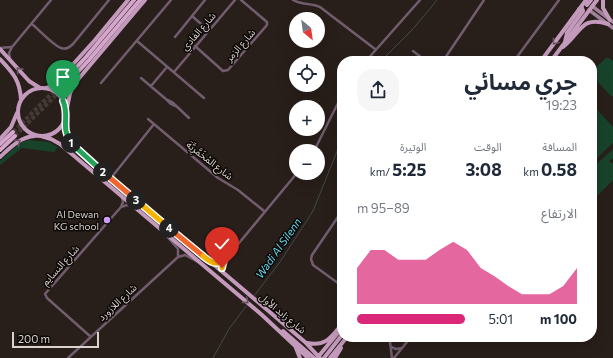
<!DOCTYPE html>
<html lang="ar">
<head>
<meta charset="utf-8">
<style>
	:root { --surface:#fff; --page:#f6f6f7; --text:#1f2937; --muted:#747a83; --accent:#db2777 }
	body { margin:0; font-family:Commissioner,"Noto Sans Arabic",sans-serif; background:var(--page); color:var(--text); direction:rtl; height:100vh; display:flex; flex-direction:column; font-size:15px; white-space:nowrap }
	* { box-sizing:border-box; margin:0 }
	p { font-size:13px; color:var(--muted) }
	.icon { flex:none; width:22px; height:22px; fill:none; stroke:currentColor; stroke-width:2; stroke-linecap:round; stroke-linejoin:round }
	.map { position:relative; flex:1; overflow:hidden; direction:ltr }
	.side { position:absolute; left:337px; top:56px; width:260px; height:286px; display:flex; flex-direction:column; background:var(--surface); border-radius:16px; box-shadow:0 4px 16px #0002; direction:rtl }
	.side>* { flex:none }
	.needle { width:26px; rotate:151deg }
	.buttons { position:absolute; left:289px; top:12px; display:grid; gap:8px }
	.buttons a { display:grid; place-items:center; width:36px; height:36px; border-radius:50%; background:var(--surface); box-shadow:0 4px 16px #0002; font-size:20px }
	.scale { position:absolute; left:12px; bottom:10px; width:87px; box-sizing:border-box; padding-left:4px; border:2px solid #d9d2cf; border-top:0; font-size:11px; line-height:14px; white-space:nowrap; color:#d9d2cf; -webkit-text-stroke:3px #0d0907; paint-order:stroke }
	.pin { position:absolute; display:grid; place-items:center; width:34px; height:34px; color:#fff; margin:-41px -17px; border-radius:50% 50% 50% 0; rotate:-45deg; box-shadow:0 0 4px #0007 }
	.pin .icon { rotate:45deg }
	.km { position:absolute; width:20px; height:20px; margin:-10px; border-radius:50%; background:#222; color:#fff; font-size:11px; line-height:20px; text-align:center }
	.round { display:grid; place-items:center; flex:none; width:42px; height:42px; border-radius:16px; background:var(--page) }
	.overview { display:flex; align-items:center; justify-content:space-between; height:68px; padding:0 20px }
	h1 { font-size:22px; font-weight:700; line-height:30px }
	.stats { display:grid; grid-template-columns:repeat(3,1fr); gap:6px; height:68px; padding:4px 20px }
	.stats div { display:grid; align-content:center }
	.stats b { font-size:17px; font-weight:700 }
	.stats small { font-size:11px; font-weight:400 }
	.stats p { font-size:11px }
	.chart { height:112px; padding:8px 20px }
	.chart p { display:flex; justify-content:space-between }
	.chart svg { width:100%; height:72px; margin-top:4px; fill:var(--accent); opacity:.7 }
	ul { padding:0 20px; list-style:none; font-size:13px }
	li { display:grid; grid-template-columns:64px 48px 1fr; align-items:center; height:30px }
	li i { height:10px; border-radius:5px; background:var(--accent) }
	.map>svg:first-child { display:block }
</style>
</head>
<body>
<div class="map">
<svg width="613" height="358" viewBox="0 0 613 358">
	<rect width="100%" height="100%" fill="#281e1a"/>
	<path fill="#18432b" d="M606,58h3l4,3v35h-2l-19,-20v-5z
		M592,104l21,23v16l-21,20z
		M29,140l19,2 10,5 -4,5 -32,-4 -22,17v-4c9,-8 18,-19 29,-21z
		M613,149v9l-4,3 4,3v16l-17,17 -4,-5v-24z"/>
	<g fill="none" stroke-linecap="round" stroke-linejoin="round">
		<path stroke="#414a4c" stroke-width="1" d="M381,61l32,-32 24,-29
			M254,296l26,-34 33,-51 29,-72
			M213,358l16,-29 18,-24"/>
		<path stroke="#433935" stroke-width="4" stroke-dasharray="4 2" stroke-linecap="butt" d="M13,132l46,-46
			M15,136l47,-47"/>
		<path stroke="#715d6d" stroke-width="2.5" d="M293,0c8,5 18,3 27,7l55,42
			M192,16l17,15
			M32,24c6,5 22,22 29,24 5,2 9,-1 12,-4l36,-44
			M175,37l30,-37
			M137,41l67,57
			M195,46l28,25 5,-1 39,-45v-3l-26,-22
			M0,48l11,-1
			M413,51l13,10
			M10,58l-1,-5 3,-6 39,-47
			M366,61l54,-61
			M443,61l41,-61
			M514,61l45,-61
			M174,72l61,-72
			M141,78l26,22 4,4 4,2
			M101,83l70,-83
			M151,86l16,-19
			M168,100l4,2 17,16
			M148,119l70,59 20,12 26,21
			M314,151l28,-56
			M111,178l43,-54
			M121,207l6,-2 5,1
			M342,211l-30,44 -1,4 2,6 29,21
			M165,234l13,15v7
			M212,262l6,1 6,-3
			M223,272l-1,-6 3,-6 72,-87
			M91,337l-44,-39 -2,-4 76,-87 2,-5 -1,-4
			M390,337v5l2,16
			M391,347l5,2 6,-1
			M68,358l110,-101 7,-2 13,7
			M394,358l17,-21"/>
		<path stroke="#a08099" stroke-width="3.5" d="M592,6l21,16
			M589,10l24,18"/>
		<path stroke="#c49abc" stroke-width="4" d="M603,0v8l7,12
			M587,5l4,-5
			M565,42l2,-9 16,-22 -1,-3 -3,1
			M563,47c18,-14 18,-32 45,-23
			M0,49l29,32 11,7
			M0,59c13,14 20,21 21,41
			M541,61l45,-61
			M551,61l46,-61
			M18 112a24 24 0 1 1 48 0a24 24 0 1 1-48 0Z
			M46,88l5,-2 7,-5 37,-41 33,-40
			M67,108l3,-15 5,-10 70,-83
			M65,119v11l7,14 233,198 15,16
			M41,136l10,3 9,5 202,171 46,43
			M0,139l11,-12 6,-14
			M0,157c11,-10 20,-20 35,-21
			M283,331l31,27
			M307,343c19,4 24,-6 35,-19
			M296,348l4,10
			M318,357l19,-23
			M324,358l18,-23
			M330,358l17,-21
			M335,358l6,-10"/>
		<path stroke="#d4a6cc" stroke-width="4" d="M59,86l27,-29 48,-57
			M62,89l27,-29 51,-60
			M0,144l13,-12
			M0,150l15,-14"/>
	</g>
	<defs><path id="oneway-chevron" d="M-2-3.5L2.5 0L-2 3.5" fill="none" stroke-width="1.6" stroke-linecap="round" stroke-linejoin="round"/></defs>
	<g stroke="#685262">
		<use href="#oneway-chevron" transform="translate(555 42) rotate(127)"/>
		<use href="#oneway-chevron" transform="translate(19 70) rotate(-132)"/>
		<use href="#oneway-chevron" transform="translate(18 142) rotate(-35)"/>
		<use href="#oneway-chevron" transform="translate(246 301) rotate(40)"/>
	</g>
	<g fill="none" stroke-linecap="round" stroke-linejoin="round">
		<g stroke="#fff" stroke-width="8">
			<path id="split-1" d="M63,101c7,15 -3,26 8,42"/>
		</g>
		<g stroke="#fff" stroke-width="8">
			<path id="split-2" d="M71,143l32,29"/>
		</g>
		<g stroke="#fff" stroke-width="8">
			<path id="split-3" d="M103,172l33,28"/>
		</g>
		<g stroke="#fff" stroke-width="8">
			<path id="split-4" d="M136,200l33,28"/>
		</g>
		<g stroke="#fff" stroke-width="8">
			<path id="split-5" d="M169,228l34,28"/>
		</g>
		<g stroke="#fff" stroke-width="8">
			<path id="split-6" d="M203,256c7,6 13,10 21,4l-2,8"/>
		</g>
		<use href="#split-1" stroke="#22a559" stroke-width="5"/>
		<use href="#split-2" stroke="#22a559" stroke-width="5"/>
		<use href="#split-3" stroke="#f0652b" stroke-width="5"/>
		<use href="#split-4" stroke="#f5b400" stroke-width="5"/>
		<use href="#split-5" stroke="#f0652b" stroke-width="5"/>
		<use href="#split-6" stroke="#f5b400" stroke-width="5"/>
	</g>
	<circle fill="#cf9dff" stroke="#0d0907" stroke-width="1.5" cx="107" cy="220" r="4"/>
	<g text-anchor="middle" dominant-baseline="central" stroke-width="3" stroke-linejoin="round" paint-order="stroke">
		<g font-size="10" fill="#d9d2cf" stroke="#0d0907">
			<text transform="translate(198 31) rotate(-49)">شارع الفادي</text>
			<text transform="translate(240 45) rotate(-49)">شارع الزمر</text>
			<text transform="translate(210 160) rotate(38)">شارع المْخَمَّرِيَّة</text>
			<text transform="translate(60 265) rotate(-48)">شارع النسايم</text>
			<text transform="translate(117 302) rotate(-43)">شارع اللازورد</text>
			<text transform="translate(283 313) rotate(40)">شارع زايد الأول</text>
		</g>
		<g font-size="10" fill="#d9d2cf" stroke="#0d0907" text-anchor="end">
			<text x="99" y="214">Al Dewan<tspan x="99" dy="12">KG school</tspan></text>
		</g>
		<g font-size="11" font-style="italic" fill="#64d7ef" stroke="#0d0907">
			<text transform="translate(278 248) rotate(-55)">Wadi Al Silenn</text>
		</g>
	</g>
</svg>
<div class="buttons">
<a><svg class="needle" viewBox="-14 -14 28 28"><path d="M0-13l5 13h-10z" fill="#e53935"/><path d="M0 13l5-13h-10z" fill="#747a83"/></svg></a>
<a><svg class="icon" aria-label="locate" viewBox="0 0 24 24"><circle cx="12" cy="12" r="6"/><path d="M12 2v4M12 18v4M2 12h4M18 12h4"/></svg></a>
<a>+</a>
<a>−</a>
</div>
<div class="scale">200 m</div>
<div class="pin" style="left:63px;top:101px;background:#1e9e55"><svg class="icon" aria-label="arrive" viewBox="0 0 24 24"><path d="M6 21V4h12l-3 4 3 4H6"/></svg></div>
<div class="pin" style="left:222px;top:268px;background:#d93025"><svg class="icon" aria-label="check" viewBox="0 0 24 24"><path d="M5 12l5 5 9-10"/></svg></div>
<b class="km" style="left:71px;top:143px">1</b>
<b class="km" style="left:103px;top:172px">2</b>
<b class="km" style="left:136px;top:200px">3</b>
<b class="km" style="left:169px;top:228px">4</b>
<section class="side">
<div class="overview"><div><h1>جري مسائي</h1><p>19:23</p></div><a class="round"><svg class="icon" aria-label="share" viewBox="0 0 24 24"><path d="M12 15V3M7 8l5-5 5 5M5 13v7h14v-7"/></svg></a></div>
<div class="stats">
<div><p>المسافة</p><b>0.58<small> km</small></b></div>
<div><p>الوقت</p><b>3:08</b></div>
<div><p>الوتيرة</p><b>5:25<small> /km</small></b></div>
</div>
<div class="chart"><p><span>الارتفاع</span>89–95 m</p>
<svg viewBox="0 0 160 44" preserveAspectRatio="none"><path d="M0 44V22L10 11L20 11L30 17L40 17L50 17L60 11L70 6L80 11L90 22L100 27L110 33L120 38L130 38L140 38L150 33L160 22V44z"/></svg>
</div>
<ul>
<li><b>100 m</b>5:01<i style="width:100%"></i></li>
</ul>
</section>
</div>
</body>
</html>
